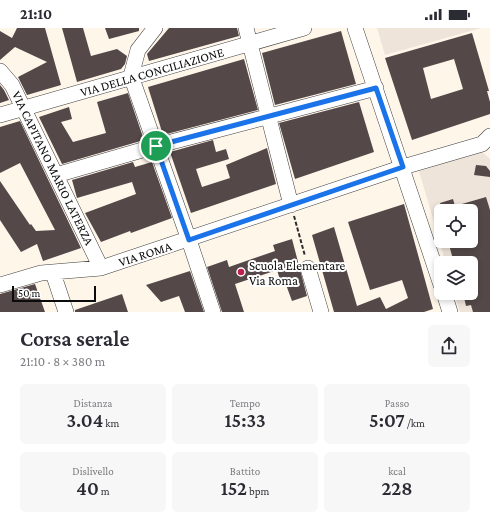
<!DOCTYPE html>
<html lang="it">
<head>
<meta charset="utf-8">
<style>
	:root { --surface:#fff; --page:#f7f7f7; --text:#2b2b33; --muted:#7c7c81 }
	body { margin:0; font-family:"Crimson Pro",serif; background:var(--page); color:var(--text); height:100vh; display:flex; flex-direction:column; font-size:15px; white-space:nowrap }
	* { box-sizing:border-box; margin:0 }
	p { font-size:13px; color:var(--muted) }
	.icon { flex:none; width:22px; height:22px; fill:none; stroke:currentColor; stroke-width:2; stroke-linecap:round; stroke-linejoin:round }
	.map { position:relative; height:284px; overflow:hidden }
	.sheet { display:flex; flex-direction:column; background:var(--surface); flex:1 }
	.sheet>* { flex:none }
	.fabs { position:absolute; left:434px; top:176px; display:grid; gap:8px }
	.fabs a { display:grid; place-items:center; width:44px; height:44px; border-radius:6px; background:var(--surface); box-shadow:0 2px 6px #0003; font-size:20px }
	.scale { position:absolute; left:12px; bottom:10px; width:84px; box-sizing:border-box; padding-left:4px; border:2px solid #0b0b0b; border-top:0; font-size:11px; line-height:14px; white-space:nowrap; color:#0b0b0b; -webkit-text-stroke:3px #fff; paint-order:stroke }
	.pin { position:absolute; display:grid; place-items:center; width:34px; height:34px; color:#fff; margin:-17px; border:2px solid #fff; border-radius:50%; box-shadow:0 1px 4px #0007 }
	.round { display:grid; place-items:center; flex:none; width:42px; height:42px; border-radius:6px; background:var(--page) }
	.summary { display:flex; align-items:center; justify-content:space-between; height:68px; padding:0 20px }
	h1 { font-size:22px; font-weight:600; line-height:30px }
	.stats { display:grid; grid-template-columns:repeat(3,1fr); gap:6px; height:68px; padding:4px 20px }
	.stats div { display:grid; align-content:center; border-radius:6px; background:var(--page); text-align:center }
	.stats b { font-size:20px; font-weight:600 }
	.stats small { font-size:11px; font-weight:400 }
	.stats p { font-size:11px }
	.status { display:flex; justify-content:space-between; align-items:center; height:28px; padding:0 20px; background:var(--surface); direction:ltr }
	.status svg { height:11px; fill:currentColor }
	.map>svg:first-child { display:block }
</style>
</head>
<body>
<div class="status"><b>21:10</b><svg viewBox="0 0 49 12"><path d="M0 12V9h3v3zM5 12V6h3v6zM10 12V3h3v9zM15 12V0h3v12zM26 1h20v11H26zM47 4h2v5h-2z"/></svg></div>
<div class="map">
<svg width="490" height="284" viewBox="0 0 490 284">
	<rect width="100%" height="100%" fill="#fff6ea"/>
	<path fill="#eee4da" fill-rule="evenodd" d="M377,0h104l-96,27z
		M481,123l9,8v153h-30l-6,-19h17v-30h-25l-27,-92zM441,183h30v30h-30z"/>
	<path fill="#544948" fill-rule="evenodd" d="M17,0h28l16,57 -34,10 -9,-18 29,-15 -32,-15 -15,13v-29l12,7z
		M62,0h21l8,28 26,-7 10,7 -2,8 -4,5 -44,13z
		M105,0h34v3l-30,8z
		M169,0h68l2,8 -90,25 -2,-7z
		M341,3l15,53 -81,21 -13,-52z
		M472,5l17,58h-2l3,11v12l-78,26 -27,-82zM454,31l9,30 -32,10 -8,-31z
		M244,31l14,51 -95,25 -15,-48z
		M0,57l4,5 5,10 -9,3z
		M128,65l16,47 -82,24 -23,-47 30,-10 3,12 -11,3 12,20 33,-9 -9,-31z
		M359,74l15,50 -79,27 -16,-56z
		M20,93l61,127 -38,13 -6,-17 -16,8 -21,-32v-39l30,44 1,-1 5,7 19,-1 -35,-67 -20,10v-46z
		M213,112l3,12 10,-3 3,10 -33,10 6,18 28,-9 -4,-13 41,-17 9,36 -85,29 -21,-61z
		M133,134l2,5 17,-5 20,56 -41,15 -1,-2 -29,11 -16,-29 51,-19 -4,-12 -55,16 -5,-18z
		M476,137l10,1 4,5v6l-16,-2z
		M486,169l4,13v102h-17l-2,-7 -5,1 -3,-13h8v-30h-17l-6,-22h23v-30h-29l-2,-8 13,-4 2,7z
		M404,176l29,105 -9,3h-90l-22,-77 22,-8 23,79 23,-9 6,12 22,-11 -6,-18 -32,10 -22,-68z
		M292,211l15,57 -15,5 -7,-19 -4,1 -4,-13 -42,14 9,28h-22l-15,-45 20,-7 2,7 46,-16 -2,-6z
		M190,243l14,41h-19l-6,-16 -18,6 -15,-17z
		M35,256l10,28h-45v-18z
		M122,266l6,18h-53v-2z"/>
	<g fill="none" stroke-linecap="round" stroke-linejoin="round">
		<g stroke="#3e3e3e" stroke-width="16">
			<path id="minor" d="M155,0l-17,22 -7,26 58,164 24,72
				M246,0l45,177
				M355,0l86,257
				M0,43l12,14 89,183
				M0,87l304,-87
				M56,147l100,-29 220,-58
				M308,240l13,44
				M53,245l13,39
				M0,257l41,-12 60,-5 302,-101 79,-23 8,-8
				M444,265l6,19"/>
		</g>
		<path stroke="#2d2d2d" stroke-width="2" stroke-dasharray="4 2" stroke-linecap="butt" d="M294,188l11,40"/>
		<use href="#minor" stroke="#fff" stroke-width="15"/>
	</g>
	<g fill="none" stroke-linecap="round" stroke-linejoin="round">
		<g stroke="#fff" stroke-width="8">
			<path id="route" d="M376,60l27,79 -214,73 -33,-94z"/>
		</g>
		<use href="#route" stroke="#1a73e8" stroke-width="5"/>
	</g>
	<circle fill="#be204e" stroke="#fff" stroke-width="1.5" cx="241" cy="244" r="4"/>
	<g text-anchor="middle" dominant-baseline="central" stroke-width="4" stroke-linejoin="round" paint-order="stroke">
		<g font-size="13" fill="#0b0b0b" stroke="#fff">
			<text transform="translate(152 44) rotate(-16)">VIA DELLA CONCILIAZIONE</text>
			<text transform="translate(53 140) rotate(64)">VIA CAPITANO MARIO LATERZA</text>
			<text transform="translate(145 226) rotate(-18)">VIA ROMA</text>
		</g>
		<g font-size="13" fill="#0b0b0b" stroke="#fff" text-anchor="start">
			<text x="249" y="237">Scuola Elementare<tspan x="249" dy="15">Via Roma</tspan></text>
		</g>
	</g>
</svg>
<div class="fabs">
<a><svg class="icon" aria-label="locate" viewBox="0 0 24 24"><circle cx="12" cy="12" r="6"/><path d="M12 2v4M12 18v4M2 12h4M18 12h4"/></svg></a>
<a><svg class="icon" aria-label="layers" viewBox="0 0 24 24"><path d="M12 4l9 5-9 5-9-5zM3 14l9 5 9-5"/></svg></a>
</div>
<div class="scale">50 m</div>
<div class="pin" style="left:156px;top:118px;background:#1e9e55"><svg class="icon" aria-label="arrive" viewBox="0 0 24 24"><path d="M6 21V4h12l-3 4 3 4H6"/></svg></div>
</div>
<section class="sheet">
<div class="summary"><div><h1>Corsa serale</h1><p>21:10 · 8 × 380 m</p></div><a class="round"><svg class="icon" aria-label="share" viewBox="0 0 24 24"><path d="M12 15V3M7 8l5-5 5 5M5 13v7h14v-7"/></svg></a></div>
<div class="stats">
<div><p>Distanza</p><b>3.04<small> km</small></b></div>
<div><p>Tempo</p><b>15:33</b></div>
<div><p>Passo</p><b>5:07<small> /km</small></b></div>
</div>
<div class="stats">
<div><p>Dislivello</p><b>40<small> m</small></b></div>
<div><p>Battito</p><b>152<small> bpm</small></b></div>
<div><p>kcal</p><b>228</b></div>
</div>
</section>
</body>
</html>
